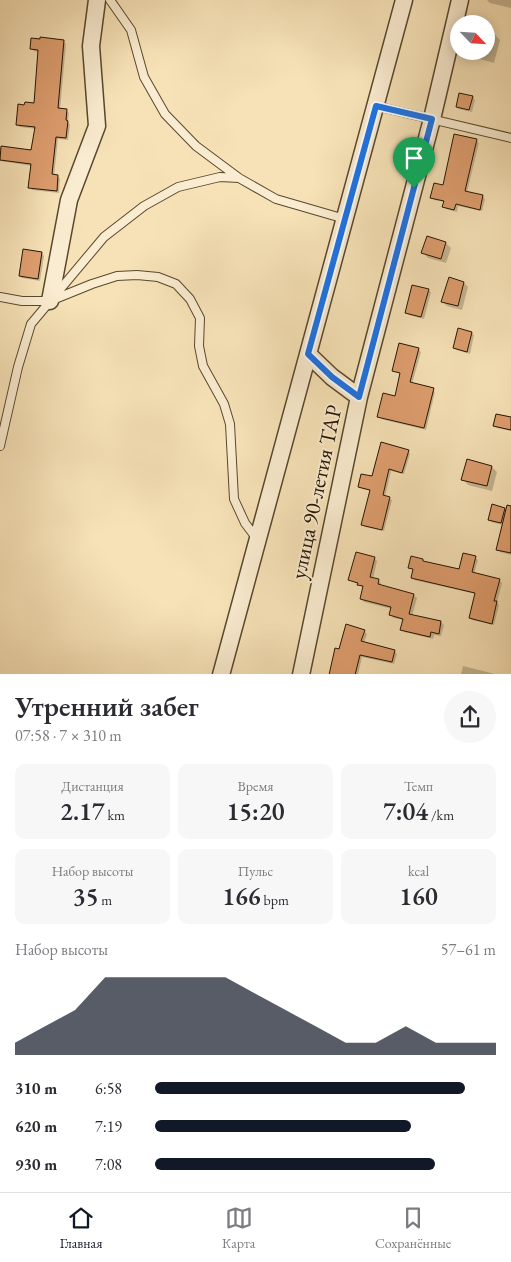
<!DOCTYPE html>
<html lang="ru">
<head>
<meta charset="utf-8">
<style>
	:root { --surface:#fff; --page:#f7f7f7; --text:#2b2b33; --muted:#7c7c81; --line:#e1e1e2; --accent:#111827 }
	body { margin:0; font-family:"EB Garamond",serif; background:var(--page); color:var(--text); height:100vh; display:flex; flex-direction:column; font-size:19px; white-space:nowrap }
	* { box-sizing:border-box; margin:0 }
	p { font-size:16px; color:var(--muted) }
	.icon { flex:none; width:28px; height:28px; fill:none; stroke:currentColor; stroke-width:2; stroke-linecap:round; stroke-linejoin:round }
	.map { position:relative; height:674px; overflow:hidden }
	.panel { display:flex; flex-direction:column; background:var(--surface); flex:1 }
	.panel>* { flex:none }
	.needle { width:32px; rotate:115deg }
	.tools { position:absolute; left:450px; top:15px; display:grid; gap:10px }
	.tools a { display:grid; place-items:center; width:45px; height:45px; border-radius:50%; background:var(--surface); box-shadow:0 2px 12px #0003; font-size:25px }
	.pin { position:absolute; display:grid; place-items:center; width:42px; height:42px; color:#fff; margin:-51px -21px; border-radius:50% 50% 50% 0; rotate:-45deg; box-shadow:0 0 5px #0007 }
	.pin .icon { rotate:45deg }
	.round { display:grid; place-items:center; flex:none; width:52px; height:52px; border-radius:26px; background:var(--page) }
	.summary { display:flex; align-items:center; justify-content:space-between; height:85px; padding:0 15px }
	h1 { font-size:28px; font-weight:600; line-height:38px }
	.metrics { display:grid; grid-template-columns:repeat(3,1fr); gap:8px; height:85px; padding:5px 15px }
	.metrics div { display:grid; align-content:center; border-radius:10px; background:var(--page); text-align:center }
	.metrics b { font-size:25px; font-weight:600 }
	.metrics small { font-size:14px; font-weight:400 }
	.metrics p { font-size:14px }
	.chart { height:140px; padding:10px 15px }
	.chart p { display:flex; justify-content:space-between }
	.chart svg { width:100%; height:90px; margin-top:5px; fill:var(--accent); opacity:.7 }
	ul { padding:0 15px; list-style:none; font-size:16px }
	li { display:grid; grid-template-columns:80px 60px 1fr; align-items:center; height:38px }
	li i { height:12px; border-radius:6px; background:var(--accent) }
	.dock { display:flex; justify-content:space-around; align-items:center; height:70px; border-top:1px solid var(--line); background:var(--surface); font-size:14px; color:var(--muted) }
	.dock a { display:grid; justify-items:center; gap:2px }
	.dock .active { color:var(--accent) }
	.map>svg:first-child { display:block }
</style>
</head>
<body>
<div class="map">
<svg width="511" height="675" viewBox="0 0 511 675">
	<rect width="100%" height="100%" fill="#f7e2b7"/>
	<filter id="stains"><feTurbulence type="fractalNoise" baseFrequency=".004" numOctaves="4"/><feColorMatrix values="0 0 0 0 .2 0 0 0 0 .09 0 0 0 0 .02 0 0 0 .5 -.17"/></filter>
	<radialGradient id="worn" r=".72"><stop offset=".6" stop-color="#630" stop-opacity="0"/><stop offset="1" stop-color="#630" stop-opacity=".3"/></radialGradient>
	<path fill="#0003" d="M487,0h24v8l-21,-5z
		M486,32l9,3 5,5 -6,23 -18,-5 -6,-5 1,-2h15z
		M63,41l3,3 -6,66h6l3,3 -1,9 2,3 -2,15 -10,-1 -4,37h4l2,3 -1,14 -27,-3 -2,-3 2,-21 -32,-5v-13l32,3 4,-22 -16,-2 -3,-2 18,-21 5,-52 -6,-1 -3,-3z
		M473,97l2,3 -3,12 -13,-3 -2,-3z
		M476,140l3,3 -12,49 16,4 2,3 -3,12 -24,-5 -1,6 -11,-3 -2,-2 1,-5 -11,-2 -2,-3 12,-10z
		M446,243l5,5 -5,15 -18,-5 -5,-6z
		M42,253l2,3 -4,25 -18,-3 -2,-2z
		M464,283l4,4 -6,23 -15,-4 -4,-4z
		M428,290l3,2 -7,27 -15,-4 -2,-2z
		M472,333l2,2 -4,19 -13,-4 -3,-2z
		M418,349l3,3 -9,32 21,6 2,2 -9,38 -45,-11 -2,-3 16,-18 6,-24 -8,-4z
		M511,418v13l-14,-3 -2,-2z
		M408,451l2,3 -6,20 -13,-3 -6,26 7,3 -8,31 -19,-4 -3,-3 9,-33 -9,-2 -3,-2z
		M492,467l5,5 -5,19 -24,-6 -5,-6z
		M505,509l6,8v38l-11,-3 -3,-3 6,-24 -12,-3 -2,-3z
		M475,557l3,3 -4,14 25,6 3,3 -5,19 2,3 -5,20 -22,-5 -2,-2 6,-24 -62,-14 -2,-3 2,-7 -5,-3 14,-7 2,3 35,8z
		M374,558l3,3 -4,18 5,1 3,3 -1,3 34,9 3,3 -5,18 29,6 3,3 -3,11 -7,-1 -1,4 -29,-7 -3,-3 2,-9 -9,-2 -3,-3 1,-6 -28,-7 -3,-3 3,-11 -14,-8z
		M364,631l3,3 -3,9 30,8 3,3 -3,10 -32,-7 -4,18h-28l10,-24z
		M463,666l32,8 1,1h-35z"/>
	<path fill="#df9e6f" stroke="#231401" d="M40,37l24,3 -6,68 9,1 -1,11 2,1 -2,17 -10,-1 -4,37 6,1 -1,16 -29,-3 3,-24 -31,-4 1,-14 30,4 4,-23 -19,-2 2,-21 6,1 1,-3 9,1 4,-53 -8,-1 1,-11 9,1z
		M459,93l14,3 -4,14 -13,-3z
		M454,134l23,5 -12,52 18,4 -3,15 -24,-6 -2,6 -12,-3 2,-6 -14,-3 4,-15 9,2z
		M427,236l19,6 -5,17 -20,-6z
		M23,249l19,3 -4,27 -19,-3z
		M449,277l15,5 -6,24 -17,-4z
		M412,285l17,4 -8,28 -16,-4z
		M458,328l14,4 -5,20 -14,-4z
		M399,343l20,5 -9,34 24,6 -10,40 -47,-11 6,-24 12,3 5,-23 -8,-2z
		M496,414l15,3v13l-18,-4z
		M381,442l28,8 -7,23 -13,-4 -6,26 7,2 -8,33 -21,-5 9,-35 -12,-3 3,-13 11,2z
		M467,459l25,7 -5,20 -26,-6z
		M492,504l13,4 -4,15 -13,-3z
		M507,505l4,1v47l-15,-3z
		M356,552l19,5 -5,20 9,2 -1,5 36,10 -5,20 32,7 -2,13 -8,-2 -1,5 -30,-7 3,-11 -14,-4 2,-8 -31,-8 3,-13 -6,-1 1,-2 -10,-3z
		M463,553l13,3 -4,16 28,7 -6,22h3l-5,23 -23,-6 6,-25 -64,-15 2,-9 -5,-1 3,-12 12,3v2l36,8z
		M346,624l19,6 -4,11 34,9 -3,12 -32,-7 -5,20h-26l6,-27 4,1z"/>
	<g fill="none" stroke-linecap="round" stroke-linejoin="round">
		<g stroke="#58482e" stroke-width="10">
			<path id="service" d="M110,0l21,30 13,47 21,37 31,32 43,32 37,21 69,20
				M376,106l135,32
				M0,297l22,4h28l42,-17 25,-8 20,-1 21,2 18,7 14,15 10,19 -1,28 4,20 21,38 6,20 4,75 11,24 12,16
				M0,446l18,-79 13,-43 73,-87 40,-31 34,-19 42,-10 19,1"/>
		</g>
		<g stroke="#58482e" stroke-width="19">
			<path id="minor" d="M50,301l19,-101 28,-74 -6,-80 6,-46
				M308,354l24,23 27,20
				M221,675l183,-675
				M301,675l58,-278 73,-278 28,-119"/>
		</g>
		<use href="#service" stroke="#faecd0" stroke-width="8"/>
		<use href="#minor" stroke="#faecd0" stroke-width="16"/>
	</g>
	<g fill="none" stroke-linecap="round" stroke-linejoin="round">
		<g stroke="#fff" stroke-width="10">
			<path id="route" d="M376,106l56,13 -73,278 -27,-20 -24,-23z"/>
		</g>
		<use href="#route" stroke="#1a73e8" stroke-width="6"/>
	</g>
	<g text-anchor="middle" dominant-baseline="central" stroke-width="4" stroke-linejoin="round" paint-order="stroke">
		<g font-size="22" fill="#231401" stroke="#faecd0">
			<text transform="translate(316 492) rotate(-78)">улица 90-летия ТАР</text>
		</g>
	</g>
	<rect width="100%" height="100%" filter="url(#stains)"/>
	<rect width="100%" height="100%" fill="url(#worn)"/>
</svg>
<div class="tools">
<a><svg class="needle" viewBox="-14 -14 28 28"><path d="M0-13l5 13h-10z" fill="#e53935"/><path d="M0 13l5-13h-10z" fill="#7c7c81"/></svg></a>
</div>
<div class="pin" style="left:414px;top:188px;background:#1e9e55"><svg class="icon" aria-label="arrive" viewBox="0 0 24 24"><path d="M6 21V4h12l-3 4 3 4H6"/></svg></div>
</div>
<section class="panel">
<div class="summary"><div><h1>Утренний забег</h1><p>07:58 · 7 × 310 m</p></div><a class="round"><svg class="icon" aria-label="share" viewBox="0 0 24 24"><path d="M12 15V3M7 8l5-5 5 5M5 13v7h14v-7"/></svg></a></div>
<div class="metrics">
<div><p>Дистанция</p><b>2.17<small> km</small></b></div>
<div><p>Время</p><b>15:20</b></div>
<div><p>Темп</p><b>7:04<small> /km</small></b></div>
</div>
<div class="metrics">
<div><p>Набор высоты</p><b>35<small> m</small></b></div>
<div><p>Пульс</p><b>166<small> bpm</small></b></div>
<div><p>kcal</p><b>160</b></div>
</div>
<div class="chart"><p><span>Набор высоты</span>57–61 m</p>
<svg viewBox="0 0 160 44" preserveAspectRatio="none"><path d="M0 44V38L10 30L20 22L30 6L40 6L50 6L60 6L70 6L80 14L90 22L100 30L110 38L120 38L130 30L140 38L150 38L160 38V44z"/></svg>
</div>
<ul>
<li><b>310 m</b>6:58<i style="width:91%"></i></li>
<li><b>620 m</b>7:19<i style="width:75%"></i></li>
<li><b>930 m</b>7:08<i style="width:82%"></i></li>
</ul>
</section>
<nav class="dock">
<a class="active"><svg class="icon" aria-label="home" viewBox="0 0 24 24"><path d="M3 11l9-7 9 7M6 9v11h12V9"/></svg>Главная</a>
<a><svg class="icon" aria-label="map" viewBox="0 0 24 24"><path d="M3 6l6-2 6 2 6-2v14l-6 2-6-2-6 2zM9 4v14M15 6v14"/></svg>Карта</a>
<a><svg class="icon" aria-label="saved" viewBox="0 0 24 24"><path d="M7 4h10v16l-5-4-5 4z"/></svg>Сохранённые</a>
</nav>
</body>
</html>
